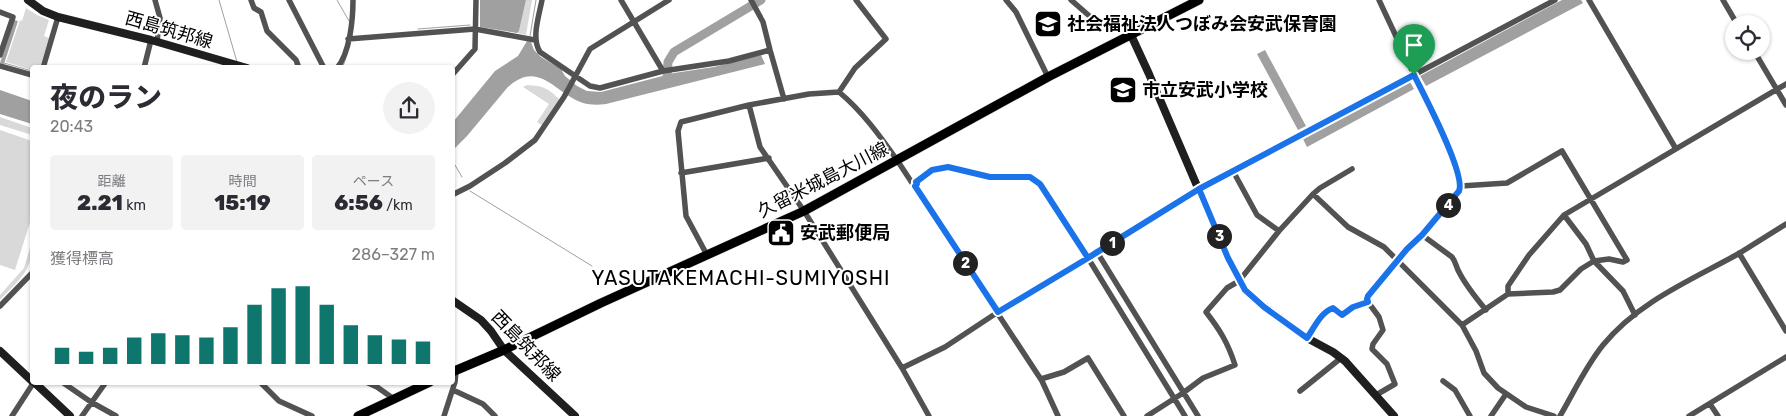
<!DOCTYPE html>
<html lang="ja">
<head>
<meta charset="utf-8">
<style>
	:root { --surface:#fff; --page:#f2f2f3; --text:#2b2b33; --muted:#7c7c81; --accent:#0f766e }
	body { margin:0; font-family:Rubik,"Noto Sans JP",sans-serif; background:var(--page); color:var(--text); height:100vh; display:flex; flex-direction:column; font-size:19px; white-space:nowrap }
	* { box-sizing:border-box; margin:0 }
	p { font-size:16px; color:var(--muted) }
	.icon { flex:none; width:28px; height:28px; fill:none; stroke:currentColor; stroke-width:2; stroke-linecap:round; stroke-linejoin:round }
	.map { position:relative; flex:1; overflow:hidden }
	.sheet { position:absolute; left:30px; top:65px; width:425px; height:320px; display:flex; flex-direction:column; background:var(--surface); border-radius:5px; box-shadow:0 1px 4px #0004 }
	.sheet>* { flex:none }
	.buttons { position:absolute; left:1725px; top:15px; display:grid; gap:10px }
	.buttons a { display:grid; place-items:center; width:45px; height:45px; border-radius:50%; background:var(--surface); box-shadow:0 1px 4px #0004; font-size:25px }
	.pin { position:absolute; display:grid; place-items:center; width:42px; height:42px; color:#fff; margin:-51px -21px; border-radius:50% 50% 50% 0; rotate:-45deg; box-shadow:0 0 5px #0007 }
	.pin .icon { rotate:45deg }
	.km { position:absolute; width:25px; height:25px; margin:-12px; border-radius:50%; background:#222; color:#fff; font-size:14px; line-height:25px; text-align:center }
	.round { display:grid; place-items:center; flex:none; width:52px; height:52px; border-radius:26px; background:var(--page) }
	.overview { display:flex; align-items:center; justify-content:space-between; height:85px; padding:0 20px }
	h1 { font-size:28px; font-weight:800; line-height:38px }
	.figures { display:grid; grid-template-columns:repeat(3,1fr); gap:8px; height:85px; padding:5px 20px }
	.figures div { display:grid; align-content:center; border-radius:5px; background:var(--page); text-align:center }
	.figures b { font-size:21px; font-weight:800 }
	.figures small { font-size:14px; font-weight:400 }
	.figures p { font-size:14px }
	.chart { height:140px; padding:10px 20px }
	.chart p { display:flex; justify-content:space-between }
	.chart svg { width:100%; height:90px; margin-top:5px; stroke:var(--accent); stroke-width:6 }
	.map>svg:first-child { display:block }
</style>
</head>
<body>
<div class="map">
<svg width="1786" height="416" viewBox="0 0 1786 416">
	<rect width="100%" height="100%" fill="#fff"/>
	<path fill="#d9d9d9" d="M526,0h6l-6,35 -9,-2 2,-2z
		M26,8l11,7 12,5 -5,16 5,2 -9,29 -8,1v2l-26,-8 14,-42 2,1z
		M527,85c17,1 21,3 33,15l-17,26 -6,-4 12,-18 -26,-17z
		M0,117l32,11v7l-32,-10z
		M0,130l32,11v75l-17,54 -15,-5z
		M32,241c1,31 -13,38 -32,59v-5l24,-27z"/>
	<path fill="#a0a0a0" d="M480,0h46l-7,31 -2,2 -37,-6z
		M1562,0h19l2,3 -157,83 -6,-10z
		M14,20l4,1 -14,43 -4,-1z
		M527,41l4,1 3,8 7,7 20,12 4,7 12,10 10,5 14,1 73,-19 40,-6 47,-12 4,9 -159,40c-8,1 -16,1 -23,-1 -28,-9 -44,-45 -76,-15l-40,48 -14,14v-28l42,-51 23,-15z
		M1265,50l41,76 -8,4 -41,-76z
		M1410,82l4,7 -107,58 -4,-8z
		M0,90l32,11v23l-32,-10z"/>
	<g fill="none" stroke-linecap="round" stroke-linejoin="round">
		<path stroke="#a0a0a0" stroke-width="1" d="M219,0l18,62
			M337,0l12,21
			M418,29l52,-4
			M530,36l6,-36
			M4,63l28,8
			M343,66l3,-8
			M452,160l10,17
			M470,191l122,75
			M31,270l1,-4"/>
		<path stroke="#a0a0a0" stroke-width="9" d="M667,78l1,-16 6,-10 87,-52"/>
		<g stroke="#dbdbdb" stroke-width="10">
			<path id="primary" d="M452,372l52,-22 97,-47 203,-92 244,-134 151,-77
				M358,416l72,-34"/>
		</g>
		<path stroke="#525252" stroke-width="5.5" d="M155,0l5,18 -3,23
			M251,0l3,8 7,4 6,19 29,29 3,8
			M289,0l35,68
			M542,0c-3,16 -11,38 -2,52l50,34 10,2 63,-17 66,-10 41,-11
			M621,0l42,71
			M751,0l12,22 7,28 14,49
			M1006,0l10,12 32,65
			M1071,0l23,20
			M1589,0l87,149
			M1723,0l14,24
			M0,12l13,5 -13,38
			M348,39l127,-10 60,11
			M1754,51l32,54
			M0,66l32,9
			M43,68l15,-51
			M144,68l7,-28
			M337,68c13,-15 16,-49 16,-68
			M452,75l23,-26 1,-49
			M839,92l16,-24 31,-29 -30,-39
			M749,105l11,42 44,64 98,157 27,48
			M1233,171l24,44 22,16
			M681,173l88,-15
			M915,186l2,-2 -1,-2 16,-12 16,-3 42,10h40l10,6 48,75 97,158
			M1461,186l46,-3 55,-32 65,109 -4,2 -14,-3 -15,2 -8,-17 -22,-29
			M1313,194l7,-6 32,-19
			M452,195l18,-9 35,-23 30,-23 29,-43 26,-48 79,-49
			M1422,235l30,22c4,5 4,10 7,15 7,14 17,26 27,38
			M1097,252l101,164
			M1739,253l47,78
			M707,255l-21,-39 -8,-85 3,-9 68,-17 60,-11 30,-2c23,19 41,44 58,68l145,221 16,35
			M1508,294v-8l21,-31 35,-40 222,-131
			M1368,302l-1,-3c11,-17 25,-33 39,-49 9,-11 54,-52 55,-64 1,-7 -5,-18 -7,-26l-75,-160
			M1368,302l11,15 4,13 -10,14 -1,5 15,15 8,20 -19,11
			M0,306l32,-33
			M1462,325l46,-31 45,-2 7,-2 21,-21 13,-8 29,30 12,24
			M1307,338c7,-10 14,-26 26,-30l9,7 11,-8 15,-5
			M902,368l43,-21 53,-35 201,-123 356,-189
			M1041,379l23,-7 24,-14 36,58
			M1443,381l12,9 15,26
			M62,382l29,20 25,14
			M260,382l19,19 33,15
			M366,382l11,5 17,12
			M453,390l30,14 12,12
			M1300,391l41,-33
			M1710,404l8,12
			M12,416l22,-34
			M82,416l24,-34
			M444,416l11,-34 1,-11
			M1147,416l36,-23 20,-15 32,-13c-7,-22 -15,-35 -29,-53l21,-24 12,-7 40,-50 34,-37 35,33 36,20 78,78 14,26 8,22 14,15 28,19 28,9
			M1491,416l15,-22
			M1560,416c14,-24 26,-50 43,-71 35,-43 88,-65 135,-91 16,-10 32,-20 48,-30
			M1689,416l97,-59"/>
		<path stroke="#1f1f1f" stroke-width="8" d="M28,0l15,11 15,6 93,23 96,28
			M1131,35l18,39 79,184 17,32 8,8 54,40 26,14 12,9 49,55
			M452,300l29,20 10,11 13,19 71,66
			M0,351l32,30
			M34,382l36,34"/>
		<use href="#primary" stroke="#000" stroke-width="9"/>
	</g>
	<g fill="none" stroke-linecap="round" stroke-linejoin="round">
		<g stroke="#fff" stroke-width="10">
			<path id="route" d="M1414,75l-215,114 -111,69 -48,-74 -10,-7h-40l-42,-10 -16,3 -16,12 1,2 -2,2 83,126 90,-54 9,-6 102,-63 29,69 17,32 19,17 43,31c7,-10 14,-26 26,-30l9,7 11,-8 15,-5 -1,-3 1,-3 39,-47 15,-14 37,-44c7,-17 -35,-96 -45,-116"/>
		</g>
		<use href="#route" stroke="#1a73e8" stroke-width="6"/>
	</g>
	<defs>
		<g id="school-square" transform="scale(1.4375)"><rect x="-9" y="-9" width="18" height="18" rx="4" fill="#000" stroke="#fff"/><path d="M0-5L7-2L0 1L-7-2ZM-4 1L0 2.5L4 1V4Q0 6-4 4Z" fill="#fff"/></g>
		<g id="civic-square" transform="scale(1.4375)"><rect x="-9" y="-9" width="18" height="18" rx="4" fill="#000" stroke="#fff"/><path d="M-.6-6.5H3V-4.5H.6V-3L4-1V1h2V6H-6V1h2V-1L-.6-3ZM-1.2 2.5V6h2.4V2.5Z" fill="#fff"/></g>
	</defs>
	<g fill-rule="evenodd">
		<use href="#school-square" x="1048" y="24"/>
		<use href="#school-square" x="1123" y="90"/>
		<use href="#civic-square" x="781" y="233"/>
	</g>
	<g text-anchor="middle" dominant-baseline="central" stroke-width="4" stroke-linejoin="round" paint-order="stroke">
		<g font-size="18" font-weight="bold" fill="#000" stroke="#fff" text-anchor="start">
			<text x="1067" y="24">社会福祉法人つぼみ会安武保育園</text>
			<text x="1142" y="90">市立安武小学校</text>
			<text x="800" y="233">安武郵便局</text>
		</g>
		<g font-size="18" fill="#000" stroke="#fff">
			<text transform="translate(169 30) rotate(16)">西島筑邦線</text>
			<text transform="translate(823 180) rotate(-27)">久留米城島大川線</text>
			<text transform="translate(526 346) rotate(46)">西島筑邦線</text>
		</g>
		<g font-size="20" letter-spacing="1" fill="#000" stroke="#fff">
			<text x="741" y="278">YASUTAKEMACHI-SUMIYOSHI</text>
		</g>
	</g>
</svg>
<div class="buttons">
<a><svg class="icon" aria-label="locate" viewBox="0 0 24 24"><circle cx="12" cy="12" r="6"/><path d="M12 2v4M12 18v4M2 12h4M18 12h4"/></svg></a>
</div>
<div class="pin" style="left:1414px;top:75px;background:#1e9e55"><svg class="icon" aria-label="arrive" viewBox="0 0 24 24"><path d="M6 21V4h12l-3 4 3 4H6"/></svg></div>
<b class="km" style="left:1112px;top:243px">1</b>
<b class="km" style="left:965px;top:263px">2</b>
<b class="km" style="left:1219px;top:236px">3</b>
<b class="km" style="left:1448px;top:205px">4</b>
<section class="sheet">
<div class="overview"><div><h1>夜のラン</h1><p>20:43</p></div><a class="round"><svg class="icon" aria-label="share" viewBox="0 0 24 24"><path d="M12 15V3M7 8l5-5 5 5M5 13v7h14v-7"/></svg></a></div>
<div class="figures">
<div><p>距離</p><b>2.21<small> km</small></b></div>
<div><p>時間</p><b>15:19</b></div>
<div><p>ペース</p><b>6:56<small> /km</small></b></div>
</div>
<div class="chart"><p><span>獲得標高</span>286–327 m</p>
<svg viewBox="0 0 160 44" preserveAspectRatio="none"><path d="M5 44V36M15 44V38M25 44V36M35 44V31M45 44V29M55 44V30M65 44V31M75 44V26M85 44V15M95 44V7M105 44V6M115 44V15M125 44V25M135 44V30M145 44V32M155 44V33"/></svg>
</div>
</section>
</div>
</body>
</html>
